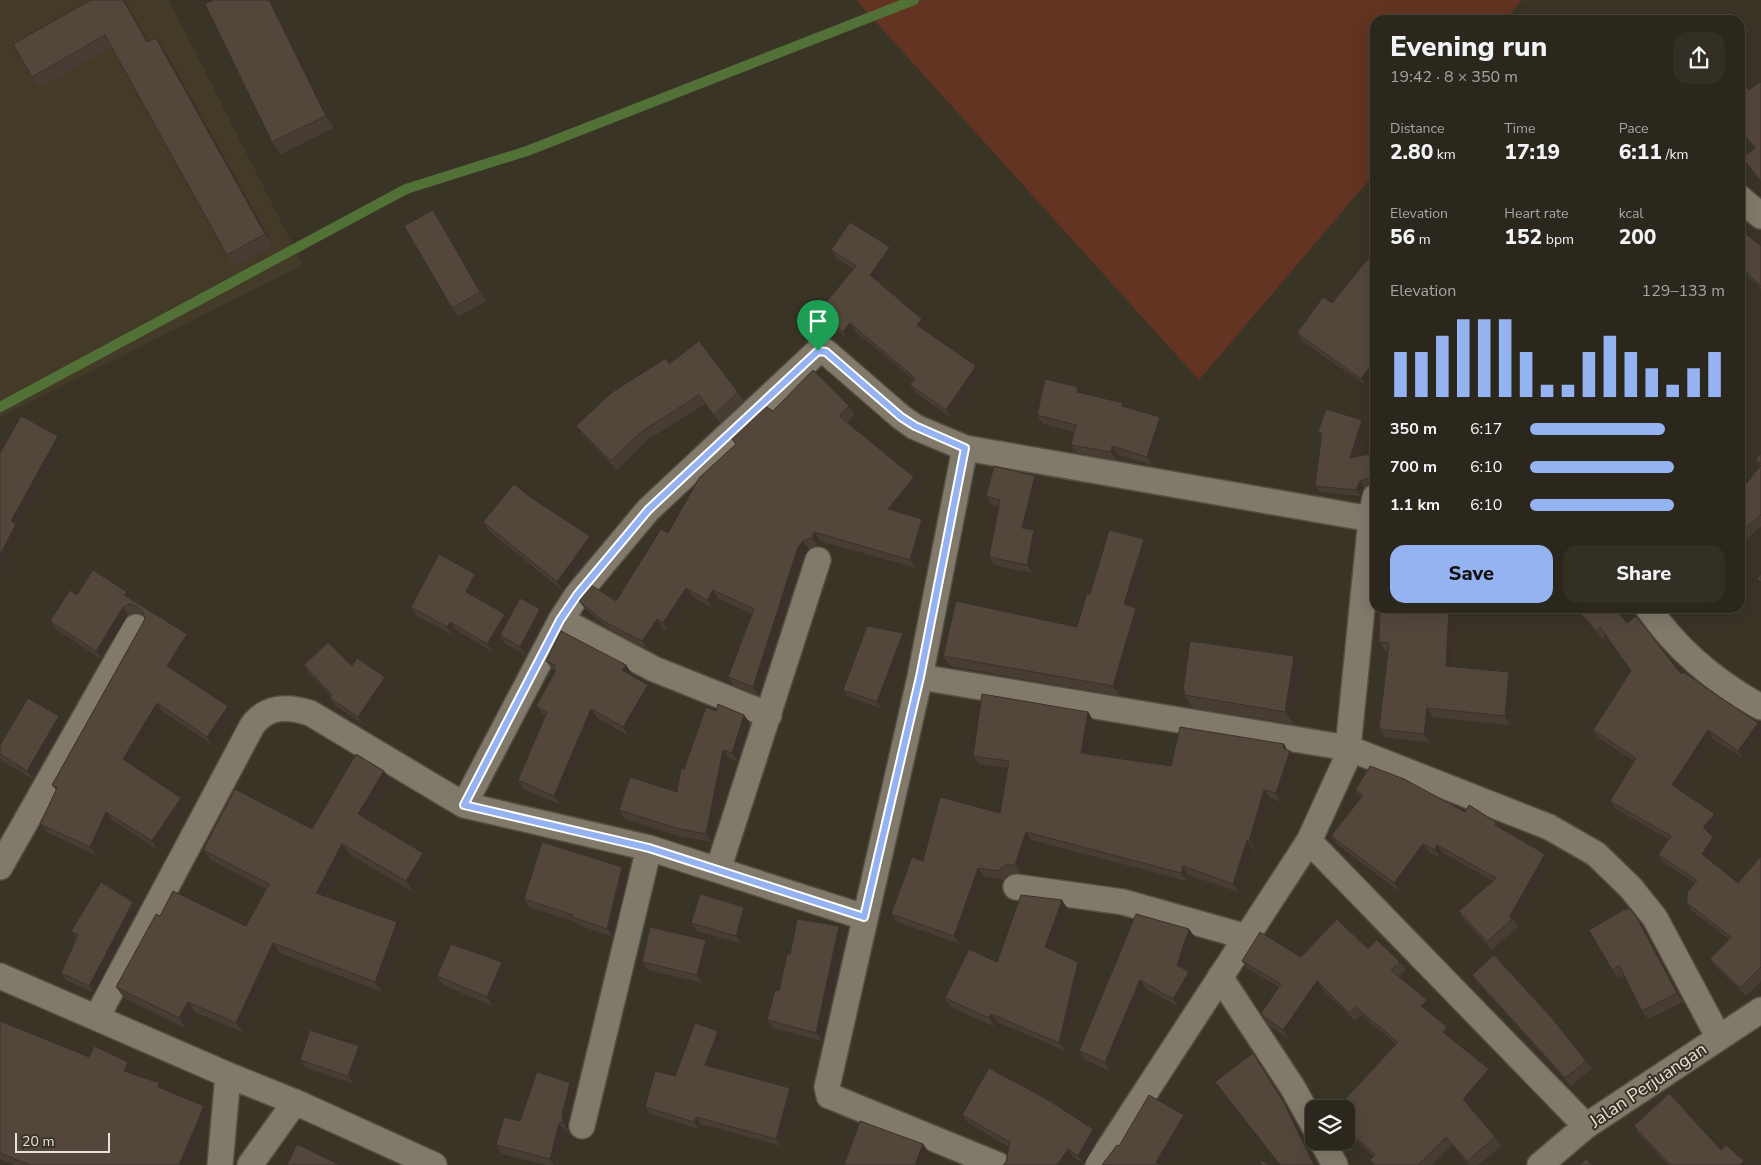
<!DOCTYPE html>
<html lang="en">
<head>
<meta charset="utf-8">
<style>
	:root { --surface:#2b271c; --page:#332f25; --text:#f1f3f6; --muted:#a6a5a3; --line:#47443b; --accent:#95b2f1 }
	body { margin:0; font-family:"Nunito Sans",sans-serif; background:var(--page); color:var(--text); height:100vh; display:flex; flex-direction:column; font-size:19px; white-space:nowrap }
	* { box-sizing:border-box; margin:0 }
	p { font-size:16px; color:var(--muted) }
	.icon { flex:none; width:28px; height:28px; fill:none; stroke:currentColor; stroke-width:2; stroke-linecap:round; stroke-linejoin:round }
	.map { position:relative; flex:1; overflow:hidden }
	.drawer { position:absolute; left:1370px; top:15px; width:375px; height:598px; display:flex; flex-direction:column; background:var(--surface); border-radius:15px; box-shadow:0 5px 20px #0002,0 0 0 1px var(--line) }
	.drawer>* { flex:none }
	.tools { position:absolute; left:1305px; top:1100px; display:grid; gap:10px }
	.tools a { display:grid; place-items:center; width:50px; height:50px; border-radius:10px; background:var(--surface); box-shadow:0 5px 20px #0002,0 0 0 1px var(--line); font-size:25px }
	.scale { position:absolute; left:15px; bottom:12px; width:95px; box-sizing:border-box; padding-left:5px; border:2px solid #e6e2d9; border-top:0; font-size:14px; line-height:18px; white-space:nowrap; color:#e6e2d9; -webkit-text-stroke:4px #393426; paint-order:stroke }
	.pin { position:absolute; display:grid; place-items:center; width:42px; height:42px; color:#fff; margin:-51px -21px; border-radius:50% 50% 50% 0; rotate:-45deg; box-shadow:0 0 5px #0007 }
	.pin .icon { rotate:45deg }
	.round { display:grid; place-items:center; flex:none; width:52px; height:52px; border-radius:15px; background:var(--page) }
	.summary { display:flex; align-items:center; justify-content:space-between; height:85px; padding:0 20px }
	h1 { font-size:28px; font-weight:800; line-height:38px }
	.figures { display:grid; grid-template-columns:repeat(3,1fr); gap:8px; height:85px; padding:5px 20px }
	.figures div { display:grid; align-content:center }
	.figures b { font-size:21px; font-weight:800 }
	.figures small { font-size:14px; font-weight:400 }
	.figures p { font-size:14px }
	.chart { height:140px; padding:10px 20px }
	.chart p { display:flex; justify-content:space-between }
	.chart svg { width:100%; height:90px; margin-top:5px; stroke:var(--accent); stroke-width:6 }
	.action { display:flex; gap:10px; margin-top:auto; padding:10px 20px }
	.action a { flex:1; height:58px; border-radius:15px; background:var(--accent); color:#111; font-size:20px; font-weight:800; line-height:58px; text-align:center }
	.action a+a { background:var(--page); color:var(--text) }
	ul { padding:0 20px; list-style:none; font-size:16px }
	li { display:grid; grid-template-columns:80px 60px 1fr; align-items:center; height:38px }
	li i { height:12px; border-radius:6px; background:var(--accent) }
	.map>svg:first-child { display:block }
</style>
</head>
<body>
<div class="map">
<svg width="1761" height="1165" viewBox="0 0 1761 1165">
	<rect width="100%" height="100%" fill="#393426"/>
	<path fill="#433b27" d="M0,0h169l134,265 -303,152z"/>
	<path fill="#623421" d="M856,0h666l-17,20h-130v153l-176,207z"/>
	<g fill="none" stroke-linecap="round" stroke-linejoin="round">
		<path stroke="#527136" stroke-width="10" d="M0,407l406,-218 121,-38 387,-151"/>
		<g stroke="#544f43" stroke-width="28">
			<path id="street" d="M1740,198l21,18
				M965,448l-45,229 -93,410 2,9 8,3 161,66
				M1648,608c30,43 67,74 113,99
				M561,620l93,49 115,46
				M920,677l428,71 201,79 47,27 35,34 24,30 64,120
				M464,805l97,-185 16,-25 71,-85 170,-159 8,1 75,65 14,10 50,21 406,71 4,-1
				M1309,841l277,285
				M0,867l136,-240
				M718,870l100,-310
				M1016,887l107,15 124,35
				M0,976l228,99 67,27 139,63
				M1220,977l73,111 21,38
				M97,1017l155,-291c15,-21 36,-20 58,-13l154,92 185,43 215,69
				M582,1126l67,-278
				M1322,1141l13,24
				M220,1165l8,-90
				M250,1165l45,-63
				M1098,1165l211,-324 38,-83 24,-239 4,-22
				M1540,1165l46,-39 175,-116"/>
		</g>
		<use href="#street" stroke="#817a6b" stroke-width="25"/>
	</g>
	<path fill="#473d34" d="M91,0h33l24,42 8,-4 8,11 109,196 -39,21 -7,-11 -115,-208 -72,41 -8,-11z
		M213,0h59l62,128 -53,26 -9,-12z
		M1740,79l9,11 12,-7v99l-19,-24 12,-10 -14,-18z
		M433,210l6,8 47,83 -28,16 -6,-9z
		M1740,229l21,17v43l-19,-18 -2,2z
		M831,250l65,6 -19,25 51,46 -3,4 51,35 6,8 -30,44 -36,-25 -6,-8 4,-5 -58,-48 -7,8 -24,-20 -6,-9 35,-42 -17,-10z
		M1375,250v125l-8,11 -65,-45 -5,-8 35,-30z
		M669,363l69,29 6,9 -24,22 -15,-19 -58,36 -30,30 -35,-36 -6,-8z
		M1078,387l5,7 77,23 6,8 -13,40 -35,-10 -1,5 -40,-7 -6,-8 3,-13 -31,-8 -6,-9z
		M849,406l6,8 -8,9 73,63 -21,26 23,7 6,8 -12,41 -96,-27 -2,5 -9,3 -5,7 -45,140 -25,-10 -6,-9 25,-63 -34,-15 -6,10 -21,-13 -23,36 -7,-5 -14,22 -37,-19 -26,-21 -6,-8h37l157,-190z
		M1362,420l4,7 -9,30 18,-4v31l-11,3 -3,9 -41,-4 -5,-6 6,-49 -3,-5z
		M1761,453v74l-21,17v-52l20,-26 -4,-6z
		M1041,484l-12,45 11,10 -7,34 -39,-8 -5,-8 10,-50 -7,-2 -6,-9z
		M530,497l66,47 -33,47 -75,-61 -5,-8z
		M1151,549l-17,58 9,11 -23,78 -170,-30 -7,-10 134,-29 13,-33z
		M475,574l6,8 -7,14 34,24 38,-3 -20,38 -20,-11 -5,-6 -8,14 -37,-22 -3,5 -36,-19 -6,-9z
		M77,595l55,5 55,34 6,9 -19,28 60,43 -21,31 -51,-34 -31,53 56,42 -29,44 -46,-30 -16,35 -50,-23 -6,-8 16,-34 -4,-5 93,-166 -2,-5 -8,-1 -7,2 -27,44 -45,-30 -6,-8z
		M1456,608l-3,58 62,14 -5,45 -77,-8 -3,26 -45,-6 -6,-8 9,-78h-3l-6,-9z
		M1576,608h38l13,15 54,51 80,53v8l-17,24 -31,-20 -33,51 41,32 -11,12 9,11 -10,15 29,23 23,-27v125l-15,15 -30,-29 -6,-8 19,-20 -37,-28 -5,-8 8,-20 -31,-20 -6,-8 10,-16 -52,-30 -6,-8 24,-40 -35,-23 -6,-8 38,-59 -25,-36 -4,4z
		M908,640l-26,69 -35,-13 -4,-6z
		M1294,656l9,12 -9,56 -101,-16 -9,-13 1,-1 -2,-3z
		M546,661l80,4 6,9 -1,1 17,10 6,8 -25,43 -32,-18 -37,86 -37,-15 -5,-9 27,-64 -3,-2 -6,-8 19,-34 -3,-3z
		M304,665l48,1 38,18 -27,40 -28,-19 -5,-7 1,-2 -23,-24z
		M1088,712l5,8 -5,34 83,12 113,-22 3,6 3,1 6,8 -15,43 -11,-4 -15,51h-2l-14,43 -51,-17 -1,6 -156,-41 -10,33 -10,1 -7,6 -20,-4 -24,68 -63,-22 -6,-8 32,-53 77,-48 7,-45 -28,-4 -6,-8z
		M744,715l6,8 -12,38 -9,-3 -17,84 -30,-5 -57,-18 -6,-9 58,-18 7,-23z
		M64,724l-31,55 -31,-18 -2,-3v-13z
		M391,781l-23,39 62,43 -17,29 -64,-38 -22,43 70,25 7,11 -22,59 -102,-39 -36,80 -49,-21 -8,17 -63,-31 -8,-11 44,-71 86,10 20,-37 -55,-29 -8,-10 109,-21z
		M1355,790l110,22 35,16 51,34 -35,61 2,4 -26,23 -28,-30 -5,-9 34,-30 -50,-28 -2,5 -12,-6 -29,40 -63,-48 -6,-8 30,-38z
		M622,867l6,8 -15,62 -35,-12 -2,-3 -47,-15 -5,-8z
		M133,902l5,7 -44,84 -28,-13 -5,-7 15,-35 -5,-7z
		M1068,909l-15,42 25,11 6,8 -19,81 -68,-29 -2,5 -44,-20 -6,-9 52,-36z
		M1136,914l59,23 -10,32 4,3 5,8 -15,27 -33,-18 -36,82 -25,-11 -6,-9z
		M750,915l-8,29 -45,-13 -6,-8z
		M1637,918l6,8 40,76 -35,17 -6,-8 -18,-36 -6,3 -6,-8z
		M845,935l-23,106 -49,-13 -6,-8 12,-29 11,-36z
		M706,940l5,8 -8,35 -55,-13 -6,-8z
		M1368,949l32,13 6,8 -7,7 28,23 5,8 -3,4 24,24 -3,2 45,40 -25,29 25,30 6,9 -23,19h-9l-17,-20 -20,20h-59l-3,-5 4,-3 -28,-25v-23l50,-65 -35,-29 -6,6 -32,-31 -34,49 -21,-14 -7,-12 18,-26 -31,-18 -6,-8 59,-4z
		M502,962l6,8 -15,36 -50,-21 -6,-9z
		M1472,975l114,86 6,8 -21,17 -93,-103z
		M0,1021l89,36 39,5 6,8 -2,4 31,15 47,25 -21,51h-174l-15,-6z
		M718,1031l5,8 -10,28 77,21 5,7 -14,51 -80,-22 -2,5 -49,-15 -5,-7z
		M359,1046l6,8 -11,30 -48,-16 -6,-8z
		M1258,1061l31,50 27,54h-36l-65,-83z
		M570,1083l5,9 -7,31v8h-3l-9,34h-10l-44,-11 -6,-9z
		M962,1115l137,22 -15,27 -11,-7 -67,5 3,-15 -41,-24z
		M1634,1126l87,24 23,11 2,4h-78l-29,-31z"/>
	<path fill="#3a322a" d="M123,0h1l31,53 -8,-11z
		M269,0h3l62,128 -8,-12z
		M156,38l8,11 109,196 -8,-11z
		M433,210l6,8 47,83 -6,-9z
		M890,247l6,9 -20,28 -6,-9z
		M922,319l6,8 -5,6 -6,-8z
		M850,323l6,9 -7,8 -6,-8z
		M1375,359v16l-8,11 -6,-7z
		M976,366l6,8 -30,44 -6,-8z
		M1078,387l6,9 -7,-4z
		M1160,417l6,8 -13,40 -6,-8z
		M1362,420l4,7 -12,37 -4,-6z
		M58,436l6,8 -45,83 3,5 -22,42v-19l11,-34z
		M1112,446l6,9 -1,5 -6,-8z
		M1035,476l6,8 -13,52 -6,-8z
		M914,477l6,9 -26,32 -6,-9z
		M1360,481l4,6 -3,9 -5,-6z
		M922,519l6,8 -12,41 -6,-8z
		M1034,530l6,9 -7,34 -6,-8z
		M814,532l6,9 -2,5 -6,-8z
		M590,536l6,8 -33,47 -6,-9z
		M1144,539l7,10 -19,65 -8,-10z
		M803,541l6,8 -5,7 -45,140 -6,-9 45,-140z
		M475,574l6,8 -10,18 -5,-8z
		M686,588l6,8 -23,36 -6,-9z
		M713,590l6,9 -6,10 -6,-9z
		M127,592l5,8 -8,-5z
		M123,607l5,8 -27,44 -5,-8z
		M1136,608l7,10 -23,78 -7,-10z
		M1449,608h7l-4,66 -6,-8z
		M540,609l6,8 -20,38 -6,-8z
		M505,614l6,8 -11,13 1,3 -8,14 -6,-8z
		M657,619l5,8 -14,22 -6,-8z
		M450,622l6,8 -3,5 -6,-8z
		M903,633l5,7 -26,69 -5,-7z
		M187,634l6,9 -21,31 -5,-8z
		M1294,656l9,12 -9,56 -9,-12z
		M626,665l6,9 -4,5 -6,-9z
		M1509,672l6,8 -5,45 -5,-9z
		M385,677l5,7 -27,40 -5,-7z
		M648,685l6,8 -25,43 -6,-9z
		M157,703l5,8 -33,56 -6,-8z
		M228,706l6,8 -21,31 -6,-8z
		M1427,708l6,9 -3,26 -6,-9z
		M591,709l6,9 -37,86 -6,-8z
		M1088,712l5,8 -6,42 -6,-9z
		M744,715l6,8 -12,38 -6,-8z
		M59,716l5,8 -31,55 -6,-8z
		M1758,723l3,4v8l-17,24 -6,-8z
		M1708,730l5,9 -35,54 -6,-8z
		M1284,744l5,9 1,-2 6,8 -15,43 -5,-9z
		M723,750l6,8 -17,84 -6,-8z
		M384,771l7,10 -26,43 -7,-10z
		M1264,790l6,8 -15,51 -6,-8z
		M181,798l6,8 -29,44 -6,-9z
		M106,812l6,8 -16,35 -6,-8z
		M1715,814l6,8 -12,13 -6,-8z
		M1026,832l5,8 -10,33 -6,-8z
		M1713,837l6,8 -12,17 -5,-8z
		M1247,840l6,9 -14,43 -6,-8z
		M342,844l7,10 -26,49 -7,-10z
		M1423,844l6,8 -29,40 -6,-9z
		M1437,845l6,8 -2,5 -6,-8z
		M423,853l7,10 -17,29 -7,-11z
		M1545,854l6,8 -35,61 -6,-7z
		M1183,866l5,9 -1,6 -6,-8z
		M622,867l6,8 -15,62 -6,-8z
		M978,868l6,8 -24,68 -6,-8z
		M1062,900l6,9 -17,47 -6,-9z
		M133,902l5,7 -44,84 -5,-7z
		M744,907l6,8 -8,29 -6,-8z
		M1637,918l6,8 40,76 -6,-9z
		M397,922l7,11 -22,59 -7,-10z
		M839,926l6,9 -23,106 -6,-8z
		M1189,929l6,8 -12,37 -6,-9z
		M706,940l5,8 -8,35 -6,-8z
		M273,943l7,10 -36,80 -8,-10z
		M502,962l6,8 -15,36 -6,-9z
		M1078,962l6,8 -19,81 -6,-8z
		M1189,972l5,8 -15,27 -6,-8z
		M1140,980l6,9 -36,82 -5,-9z
		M1317,981l6,9 -34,49 -6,-9z
		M1427,1000l5,8 -5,6 -6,-8z
		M188,1002l7,10 -8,17 -8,-11z
		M991,1014l6,8 -2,5 -6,-9z
		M1447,1027l6,9 -4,4 -6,-8z
		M718,1031l5,8 -12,33 -6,-7z
		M359,1046l6,8 -11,30 -6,-8z
		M1253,1053l36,58 27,54h-2z
		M128,1062l6,8 -5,9 -5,-8z
		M1489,1069l6,9 -26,30 -6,-9z
		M570,1083l5,9 -7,31v8l-5,-9 -1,-8z
		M790,1088l5,7 -14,51 -5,-7z
		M204,1106l6,8 -21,51h-10z
		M1184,1115l6,9 -25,41h-6l-3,-3z
		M696,1117l5,7 -2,5 -5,-7z
		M559,1123l6,8 -9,34h-2l-4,-6z
		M1093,1129l6,8 -15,27 -6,-8z
		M923,1144l6,8 -5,13h-9z
		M1068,1149l5,8 -5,8h-11z
		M1744,1161l2,4h-6z"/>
	<path fill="#53473c" stroke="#3a322a" d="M91,0h32l24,42 9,-4 109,196 -38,21 -122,-220 -73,42 -19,-33z
		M213,0h56l57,116 -54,26 -67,-138z
		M1740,79l9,11 11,-8 1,1v98l-19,-23 13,-10 -15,-19z
		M433,210l47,82 -28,16 -48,-82z
		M850,222l40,25 -20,28 52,44 -5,6 59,41 -30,44 -36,-25 5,-7 -65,-55 -7,9 -24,-21 37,-45 -25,-16z
		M1740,229l21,17v40l-21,-20z
		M1375,250v109l-14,20 -64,-46 26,-36 9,6z
		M699,341l39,51 -24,23 -15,-20 -58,37 -30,29 -35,-35 35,-33 55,-35 3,6z
		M813,370l36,36 -10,10 75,61 -26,32 34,10 -12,41 -96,-28 -2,6 -9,3 -5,6 -45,140 -25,-10 26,-68 -41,-19 -6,10 -21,-12 -23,35 -6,-4 -15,22 -37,-19 -26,-21 12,-16 25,16 45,-72 7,4 31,-55 37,-34 -5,-6 34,-32 8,5z
		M1045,379l33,8 -1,5 46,11 -1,3 38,11 -13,40 -35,-11 -1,6 -40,-7 5,-20 -39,-10z
		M1326,409l36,11 -12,38 25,-5v25l-2,-1 -13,4 -4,9 -41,-4 7,-53 -4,-1z
		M21,416l37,20 -47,85 5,3 -16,31v-102z
		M1761,453v10l-5,-3z
		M1761,465v50l-21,17v-40z
		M994,466l41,10 -13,52 12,2 -7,35 -38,-8 11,-57 -14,-4z
		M514,484l16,13 60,39 -33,46 -74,-60z
		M1109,530l35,9 -20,65 12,4 -23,78 -170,-30 13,-55 121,26 10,-34 3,1z
		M439,554l36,20 -9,18 39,22 -18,30 -37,-22 -3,5 -36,-20z
		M93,570l34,22 -3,3 63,39 -20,32 61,40 -21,31 -50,-34 -34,56 58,39 -29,43 -46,-29 -16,35 -50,-23 17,-36 -5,-3 93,-166 -2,-7 -6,-6 -7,-2 -7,3 -27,44 -46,-30 20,-31 7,5z
		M1761,574v8l-4,-3z
		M520,598l20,11 -20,38 -20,-12z
		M1380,608h69l-3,58 63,6 -4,44 -78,-8 -3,26 -45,-5 10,-86 -10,-1z
		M1576,608h38l13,15 9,-7 45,58 2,-2 75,51 -20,28 -30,-21 -36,55 43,29 -12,13 10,10 -11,17 36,29 23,-27v111l-21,21 -30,-29 21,-22 -44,-34v-10l10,-13 -39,-25 13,-19 -61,-35 26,-43 -43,-28 38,-59 -31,-44 -4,4z
		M867,626l36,7 -26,69 -34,-12z
		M561,631l65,34 -4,5 26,15 -25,42 -32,-18 -37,87 -36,-16 29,-68 -11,-6 20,-36 -3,-2 2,-3 -9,-4z
		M1190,641l104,15 -9,56 -101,-17 1,-4h-2z
		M328,642l24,24 5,-8 28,19 -27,40 -28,-19 2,-3 -28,-30z
		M982,694l106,18 -7,41 90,13 9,-39 104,17 -1,4 7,3 -14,42 -12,-3 -15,51 -2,-1 -14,44 -50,-18 -2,7 -155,-41 -11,33h-10l-7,6 -20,-3 -24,68 -63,-22 21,-57 11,4 17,-64 60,16 9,-52 -36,-5z
		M28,698l31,18 -32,55 -27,-17v-9z
		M718,704l26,11 -12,38 -9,-3 -17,84 -30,-6 -57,-18 11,-33 47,15 4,-24 3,1 22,-62 10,4z
		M356,754l28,17 -26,43 65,39 -17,28 -64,-37 -26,49 81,29 -22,60 -102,-39 -37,80 -48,-21 -9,16 -63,-31 40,-73 4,2 13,-25 73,35 23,-42 -66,-34 32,-61 77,40z
		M1370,766l34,13 61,33 4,-7 27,17 -1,3 50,29 -35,62 2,3 -25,23 -28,-31 37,-33 -59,-33 -2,5 -12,-6 -29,39 -63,-47 32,-41 -8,-5z
		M542,842l80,25 -15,62 -35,-12 1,-2 -49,-16z
		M101,882l32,20 -44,84 -28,-13 17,-38 -7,-4z
		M700,894l44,13 -8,29 -45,-13z
		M1021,895l41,5 -17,47 33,15 -19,81 -68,-29 -2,4 -44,-20 24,-49 28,13z
		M1625,909h5l7,9 40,75 -35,18 -23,-46 -7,5 -23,-40z
		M1136,914l53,15 -12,36 12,7 -16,27 -33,-19 -35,82 -26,-11z
		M797,919l42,7 -23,107 -49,-13 8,-30 4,1 8,-37 3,1z
		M1337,919l31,30 9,-9 23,22 -9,8 36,30 -6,6 26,21 -4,5 46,37 -26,30 32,38 -28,24 -21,-24 -28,28h-43l-5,-5 5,-5 -29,-27v-19h-10l62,-67 -43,-35 -6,6 -32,-32 -34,49 -20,-14 -2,-3 20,-29 -39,-23 18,-29 41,25z
		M650,927l56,13 -9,35 -55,-13z
		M451,944l51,18 -15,35 -50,-21z
		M1494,955l57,62 35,44 -21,17 -93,-103z
		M0,1021l89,36 5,-11 34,16 -4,9 35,12 -1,4 46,19 -25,59h-149l-30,-12z
		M695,1023l23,8 -13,34 85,23 -14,51 -80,-22 -2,5 -49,-15 10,-36 20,5z
		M310,1030l49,16 -11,30 -48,-16z
		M1253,1053l31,50 30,62h-34l-65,-83z
		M989,1068l61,33 43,28 -15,27 -10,-7 -11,16h-54l3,-3 4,-20 -48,-27z
		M537,1072l33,11 -8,31 1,8 -4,1 -9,36 -54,-14 8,-28 16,4z
		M1669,1093l52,57 5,-5 18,16 -4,4h-70l-36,-39z
		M1149,1095l35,20 -28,47 5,3h-59l15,-20 2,1z
		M860,1121l63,23 -8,21h-71z
		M297,1144l43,21h-53z
		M1259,1159l11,6h-8z
		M1586,1159l7,6h-13z"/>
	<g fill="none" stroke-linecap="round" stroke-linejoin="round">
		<g stroke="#fff" stroke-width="10">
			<path id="route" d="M818,351l8,1 75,65 14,9 50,22 -45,229 -56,240 -215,-69 -185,-43 96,-185 17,-25 71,-85z"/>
		</g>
		<use href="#route" stroke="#95b2f1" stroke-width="6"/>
	</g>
	<g text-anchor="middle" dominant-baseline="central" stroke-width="4" stroke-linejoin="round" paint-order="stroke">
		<g font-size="18" fill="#e6e2d9" stroke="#393426">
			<text transform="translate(1648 1085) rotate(-34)">Jalan Perjuangan</text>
		</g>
	</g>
</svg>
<div class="tools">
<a><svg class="icon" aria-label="layers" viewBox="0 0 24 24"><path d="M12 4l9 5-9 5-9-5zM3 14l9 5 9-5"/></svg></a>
</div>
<div class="scale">20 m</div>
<div class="pin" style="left:818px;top:351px;background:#1e9e55"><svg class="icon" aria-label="arrive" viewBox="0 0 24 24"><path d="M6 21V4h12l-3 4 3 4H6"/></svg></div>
<section class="drawer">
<div class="summary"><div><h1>Evening run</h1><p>19:42 · 8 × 350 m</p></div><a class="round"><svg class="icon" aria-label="share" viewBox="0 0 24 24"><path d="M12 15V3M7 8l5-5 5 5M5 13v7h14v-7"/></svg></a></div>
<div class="figures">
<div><p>Distance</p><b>2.80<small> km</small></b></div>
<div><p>Time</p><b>17:19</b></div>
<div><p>Pace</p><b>6:11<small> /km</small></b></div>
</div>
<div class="figures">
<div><p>Elevation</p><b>56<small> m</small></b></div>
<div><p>Heart rate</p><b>152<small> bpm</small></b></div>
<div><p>kcal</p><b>200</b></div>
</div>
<div class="chart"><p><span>Elevation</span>129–133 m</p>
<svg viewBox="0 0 160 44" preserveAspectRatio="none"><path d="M5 44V22M15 44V22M25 44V14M35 44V6M45 44V6M55 44V6M65 44V22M75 44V38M85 44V38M95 44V22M105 44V14M115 44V22M125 44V30M135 44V38M145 44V30M155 44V22"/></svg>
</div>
<ul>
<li><b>350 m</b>6:17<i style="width:69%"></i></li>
<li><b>700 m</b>6:10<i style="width:74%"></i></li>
<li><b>1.1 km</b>6:10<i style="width:74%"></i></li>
</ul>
<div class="action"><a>Save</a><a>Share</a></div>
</section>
</div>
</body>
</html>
